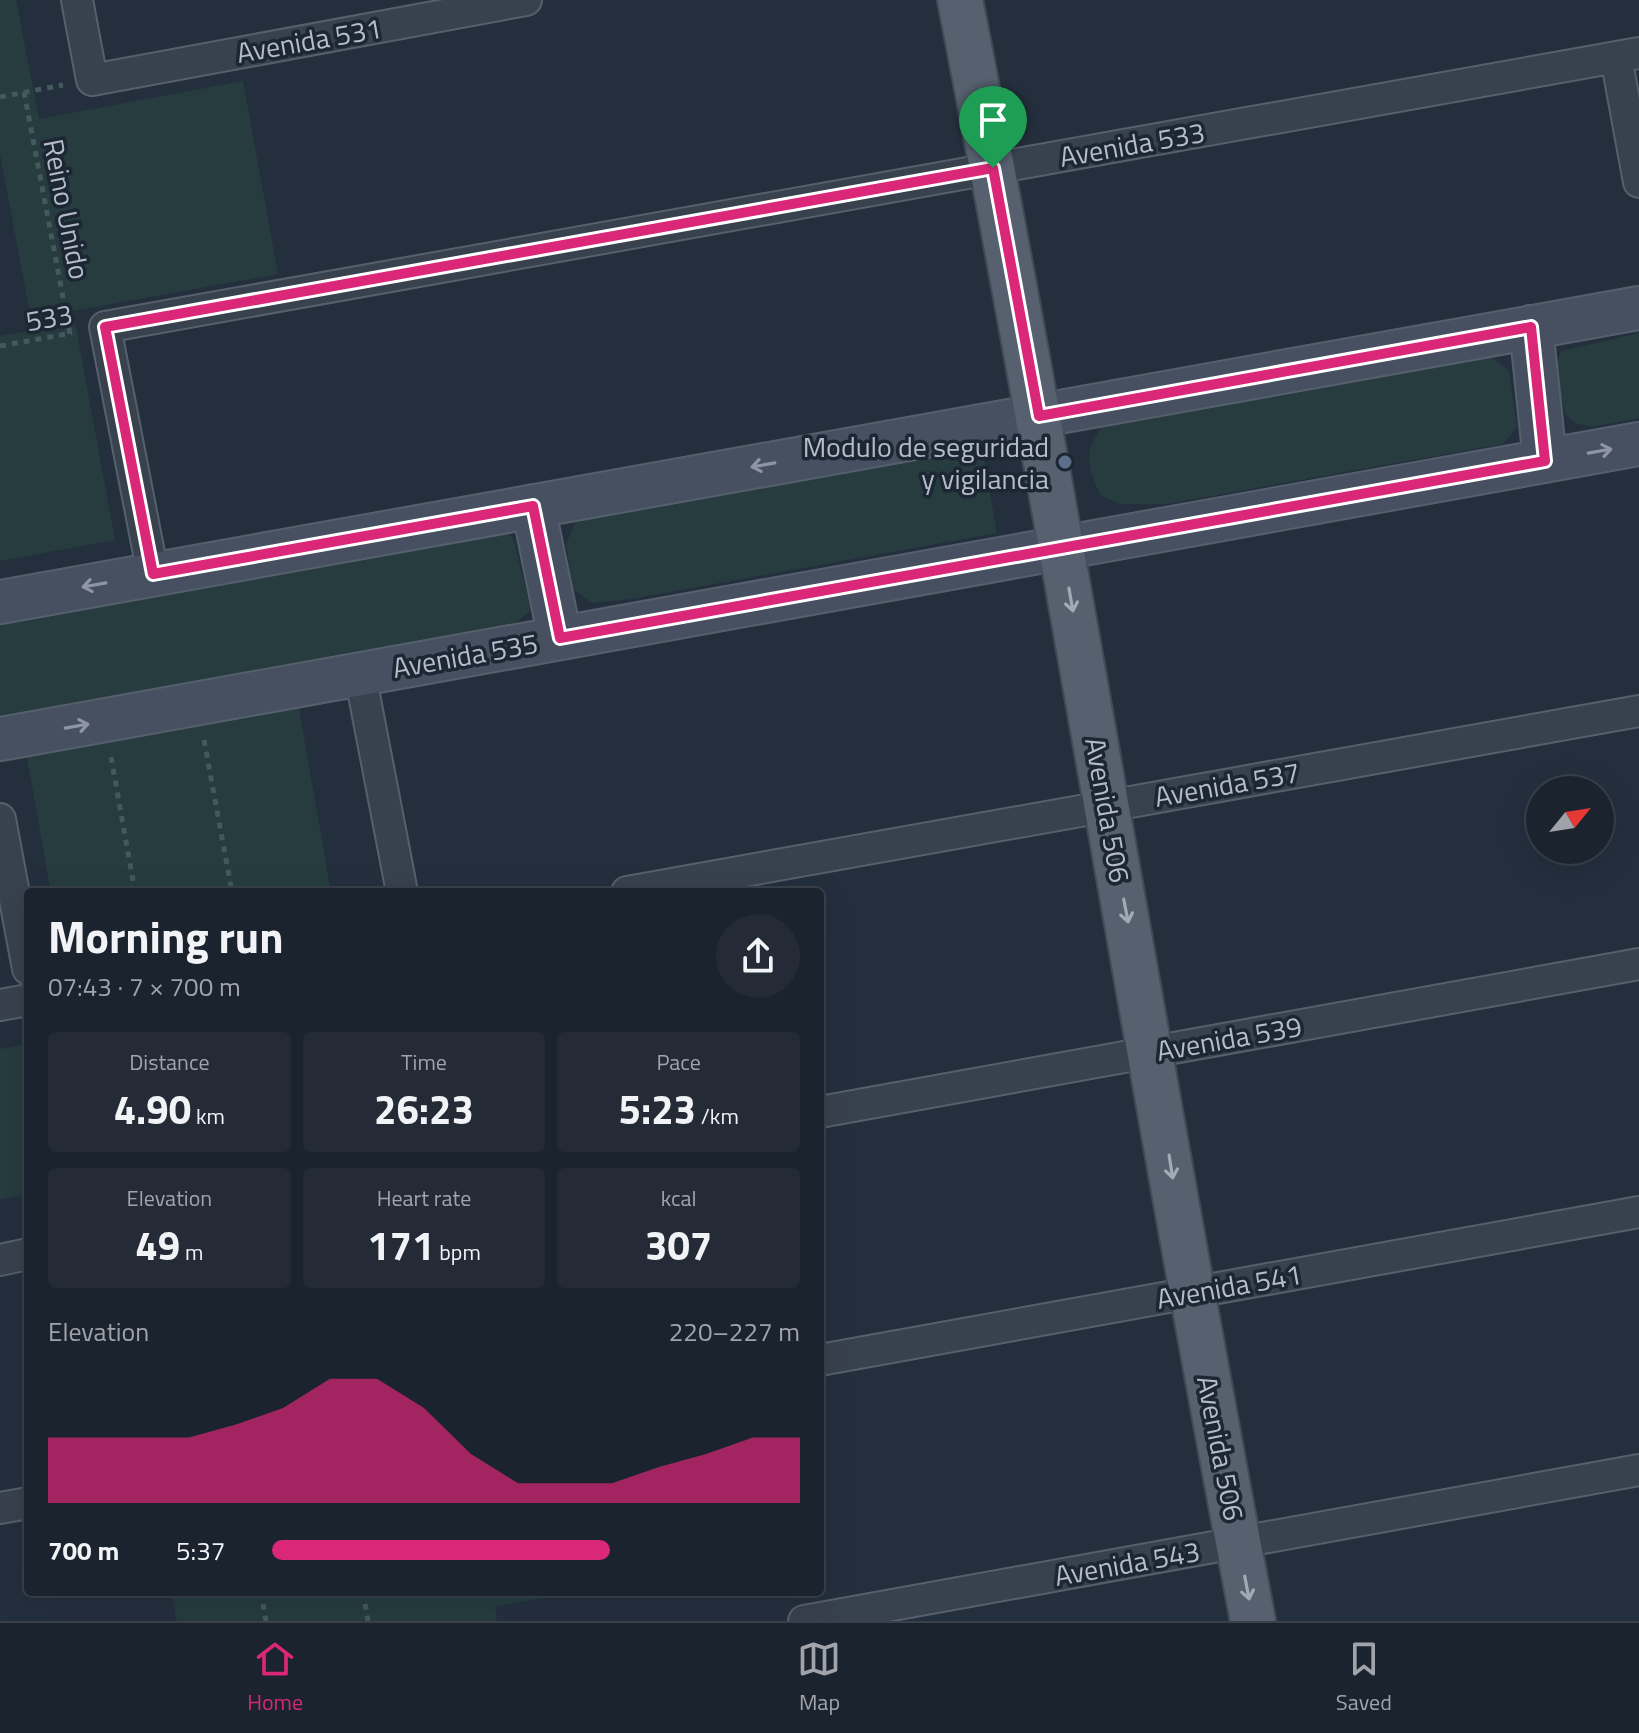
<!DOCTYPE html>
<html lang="en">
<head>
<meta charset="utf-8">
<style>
	:root { --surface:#1b232e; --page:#242b36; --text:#f1f3f6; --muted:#a0a4aa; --line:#39404a; --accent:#db2777 }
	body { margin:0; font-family:"Titillium Web",sans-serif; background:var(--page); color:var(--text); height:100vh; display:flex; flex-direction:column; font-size:30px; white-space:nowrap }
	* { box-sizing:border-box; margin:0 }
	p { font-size:26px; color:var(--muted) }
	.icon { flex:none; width:44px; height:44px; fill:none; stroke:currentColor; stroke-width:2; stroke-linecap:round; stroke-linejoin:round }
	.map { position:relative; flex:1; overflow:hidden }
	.side { position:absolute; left:24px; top:888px; width:800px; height:708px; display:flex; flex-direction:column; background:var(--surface); border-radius:8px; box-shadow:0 8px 32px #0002,0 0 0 2px var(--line) }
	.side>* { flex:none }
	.needle { width:52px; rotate:60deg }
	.buttons { position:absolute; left:1526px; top:776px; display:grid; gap:16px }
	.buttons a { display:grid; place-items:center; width:88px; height:88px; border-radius:50%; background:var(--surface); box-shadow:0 8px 32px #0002,0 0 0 2px var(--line); font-size:40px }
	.pin { position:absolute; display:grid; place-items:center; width:68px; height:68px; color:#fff; margin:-82px -34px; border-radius:50% 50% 50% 0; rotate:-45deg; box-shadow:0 0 8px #0007 }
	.pin .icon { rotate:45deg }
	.round { display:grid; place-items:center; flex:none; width:84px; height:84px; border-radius:42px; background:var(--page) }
	.overview { display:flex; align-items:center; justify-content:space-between; height:136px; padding:0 24px }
	h1 { font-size:44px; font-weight:700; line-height:60px }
	.metrics { display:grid; grid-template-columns:repeat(3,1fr); gap:12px; height:136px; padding:8px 24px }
	.metrics div { display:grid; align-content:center; border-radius:8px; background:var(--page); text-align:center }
	.metrics b { font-size:40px; font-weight:700 }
	.metrics small { font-size:22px; font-weight:400 }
	.metrics p { font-size:22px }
	.chart { height:224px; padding:16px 24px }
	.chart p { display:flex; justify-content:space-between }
	.chart svg { width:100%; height:144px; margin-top:8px; fill:var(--accent); opacity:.7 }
	ul { padding:0 24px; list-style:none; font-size:26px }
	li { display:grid; grid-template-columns:128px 96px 1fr; align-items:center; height:60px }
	li i { height:20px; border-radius:10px; background:var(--accent) }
	.dock { display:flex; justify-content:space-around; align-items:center; height:112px; border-top:2px solid var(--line); background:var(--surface); font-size:22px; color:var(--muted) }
	.dock a { display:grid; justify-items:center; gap:4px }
	.dock .selected { color:var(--accent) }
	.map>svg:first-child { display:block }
</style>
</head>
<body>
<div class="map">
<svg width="1639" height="1621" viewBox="0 0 1639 1621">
	<rect width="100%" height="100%" fill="#242f3e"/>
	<path fill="#263c3f" d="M0,0h16l23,119 204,-38 35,193 -205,37 42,229 -115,21v-225l33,-6 -33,-176z
		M1639,333v85l-47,9 -17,-4 -10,-9 -10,-48 6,-15z
		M1488,356l21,14 8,57 -14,17 -336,60h-47l-20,-9c-13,-30 -17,-44 4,-70z
		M981,441l16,92 -366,66 -39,4 -19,-14 -7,-45 9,-21 18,-10z
		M498,527l15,11 18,72 -19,16 -512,91v-115z
		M295,686l36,206h-280l-28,-157z
		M28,1044v150l-28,5v-150z
		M171,1592h405l-81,15 2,14h-320z"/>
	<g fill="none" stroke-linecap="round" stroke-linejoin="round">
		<g stroke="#565f6c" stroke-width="34">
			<path id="street" d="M77,0l15,80 434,-80
				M1616,57l23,125
				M153,574l-48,-247 1534,-274
				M360,674l42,218
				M0,819l28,150
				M627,892l1012,-181
				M0,1005l28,-5
				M820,1112l819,-148
				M0,1260l28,-6
				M820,1360l819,-148
				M0,1508l28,-5
				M804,1621l835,-151"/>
		</g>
		<g stroke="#565f6c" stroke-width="46">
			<path id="secondary" d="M1531,327l14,134
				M533,506l27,132
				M0,602l1639,-294
				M0,739l1639,-295"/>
		</g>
		<g stroke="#414a57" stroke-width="48">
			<path id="primary" d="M960,0c105,539 190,1082 293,1621"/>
		</g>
		<path stroke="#44595c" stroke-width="5" stroke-dasharray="6 6" stroke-linecap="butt" d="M24,92l46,242
			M0,97l63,-12
			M0,346l72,-13
			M204,740l28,152
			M111,757l24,135
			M261,1592l5,29
			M363,1592l5,29"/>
		<use href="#street" stroke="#38414e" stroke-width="30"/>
		<use href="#secondary" stroke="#465061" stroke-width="42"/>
		<use href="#primary" stroke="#56606e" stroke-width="44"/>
	</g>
	<defs><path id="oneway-shaft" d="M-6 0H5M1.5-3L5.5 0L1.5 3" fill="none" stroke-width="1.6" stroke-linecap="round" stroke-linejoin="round" transform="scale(2)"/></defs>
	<g stroke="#8e96a5">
		<use href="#oneway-shaft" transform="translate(1600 451) rotate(-10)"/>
		<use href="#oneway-shaft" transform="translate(763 465) rotate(170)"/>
		<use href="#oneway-shaft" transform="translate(94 585) rotate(170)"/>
		<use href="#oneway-shaft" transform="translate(77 726) rotate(-10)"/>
	</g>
	<g stroke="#a1aab7">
		<use href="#oneway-shaft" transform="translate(1071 600) rotate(80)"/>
		<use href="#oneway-shaft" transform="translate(1126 911) rotate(79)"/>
		<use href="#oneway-shaft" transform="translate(1171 1167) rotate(81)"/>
		<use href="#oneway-shaft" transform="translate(1247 1588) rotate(79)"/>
	</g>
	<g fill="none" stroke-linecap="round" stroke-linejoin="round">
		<g stroke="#fff" stroke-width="16">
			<path id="route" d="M993,168l46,248 492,-89 14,134 -985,177 -27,-132 -380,68 -48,-247z"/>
		</g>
		<use href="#route" stroke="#db2777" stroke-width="10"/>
	</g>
	<circle fill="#5c6f8a" stroke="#1d2633" stroke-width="3" cx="1065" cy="462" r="8"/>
	<g text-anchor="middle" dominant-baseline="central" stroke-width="7" stroke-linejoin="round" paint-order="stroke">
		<g font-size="28" fill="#b4bcc9" stroke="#1d2633">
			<text transform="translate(309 40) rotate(-10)">Avenida 531</text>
			<text transform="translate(1132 144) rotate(-10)">Avenida 533</text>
			<text transform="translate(67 209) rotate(79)">Reino Unido</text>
			<text transform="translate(49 317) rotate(-10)">533</text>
			<text transform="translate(465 655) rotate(-10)">Avenida 535</text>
			<text transform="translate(1227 784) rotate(-10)">Avenida 537</text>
			<text transform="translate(1108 810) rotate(80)">Avenida 506</text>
			<text transform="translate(1229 1038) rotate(-10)">Avenida 539</text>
			<text transform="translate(1229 1286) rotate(-10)">Avenida 541</text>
			<text transform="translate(1221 1448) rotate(79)">Avenida 506</text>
			<text transform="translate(1127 1563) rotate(-10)">Avenida 543</text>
		</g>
		<g font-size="28" fill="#b4bcc9" stroke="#1d2633" text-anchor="end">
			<text x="1049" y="446">Modulo de seguridad<tspan x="1049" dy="32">y vigilancia</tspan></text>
		</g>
	</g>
</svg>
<div class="buttons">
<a><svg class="needle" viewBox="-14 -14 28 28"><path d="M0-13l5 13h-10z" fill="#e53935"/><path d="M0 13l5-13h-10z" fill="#a0a4aa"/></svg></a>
</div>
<div class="pin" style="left:993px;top:168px;background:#1e9e55"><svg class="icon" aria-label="arrive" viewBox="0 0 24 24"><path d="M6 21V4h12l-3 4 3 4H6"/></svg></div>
<section class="side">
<div class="overview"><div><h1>Morning run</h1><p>07:43 · 7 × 700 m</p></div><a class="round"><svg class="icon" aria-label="share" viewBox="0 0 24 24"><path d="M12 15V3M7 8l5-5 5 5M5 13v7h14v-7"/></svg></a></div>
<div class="metrics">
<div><p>Distance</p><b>4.90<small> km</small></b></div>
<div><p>Time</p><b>26:23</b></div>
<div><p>Pace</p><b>5:23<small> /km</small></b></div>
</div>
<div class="metrics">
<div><p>Elevation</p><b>49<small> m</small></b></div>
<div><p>Heart rate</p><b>171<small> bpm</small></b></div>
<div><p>kcal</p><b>307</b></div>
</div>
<div class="chart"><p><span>Elevation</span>220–227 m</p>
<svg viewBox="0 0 160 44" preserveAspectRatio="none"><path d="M0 44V24L10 24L20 24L30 24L40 20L50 15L60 6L70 6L80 15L90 29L100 38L110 38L120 38L130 33L140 29L150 24L160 24V44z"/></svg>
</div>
<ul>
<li><b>700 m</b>5:37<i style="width:64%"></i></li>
</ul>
</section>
</div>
<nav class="dock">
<a class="selected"><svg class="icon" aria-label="home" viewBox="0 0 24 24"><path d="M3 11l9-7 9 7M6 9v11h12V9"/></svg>Home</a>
<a><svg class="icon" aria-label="map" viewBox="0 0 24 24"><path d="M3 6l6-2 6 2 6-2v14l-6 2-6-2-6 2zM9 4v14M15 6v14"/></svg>Map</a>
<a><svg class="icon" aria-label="saved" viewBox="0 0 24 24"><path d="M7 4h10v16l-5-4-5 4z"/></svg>Saved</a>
</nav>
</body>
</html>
